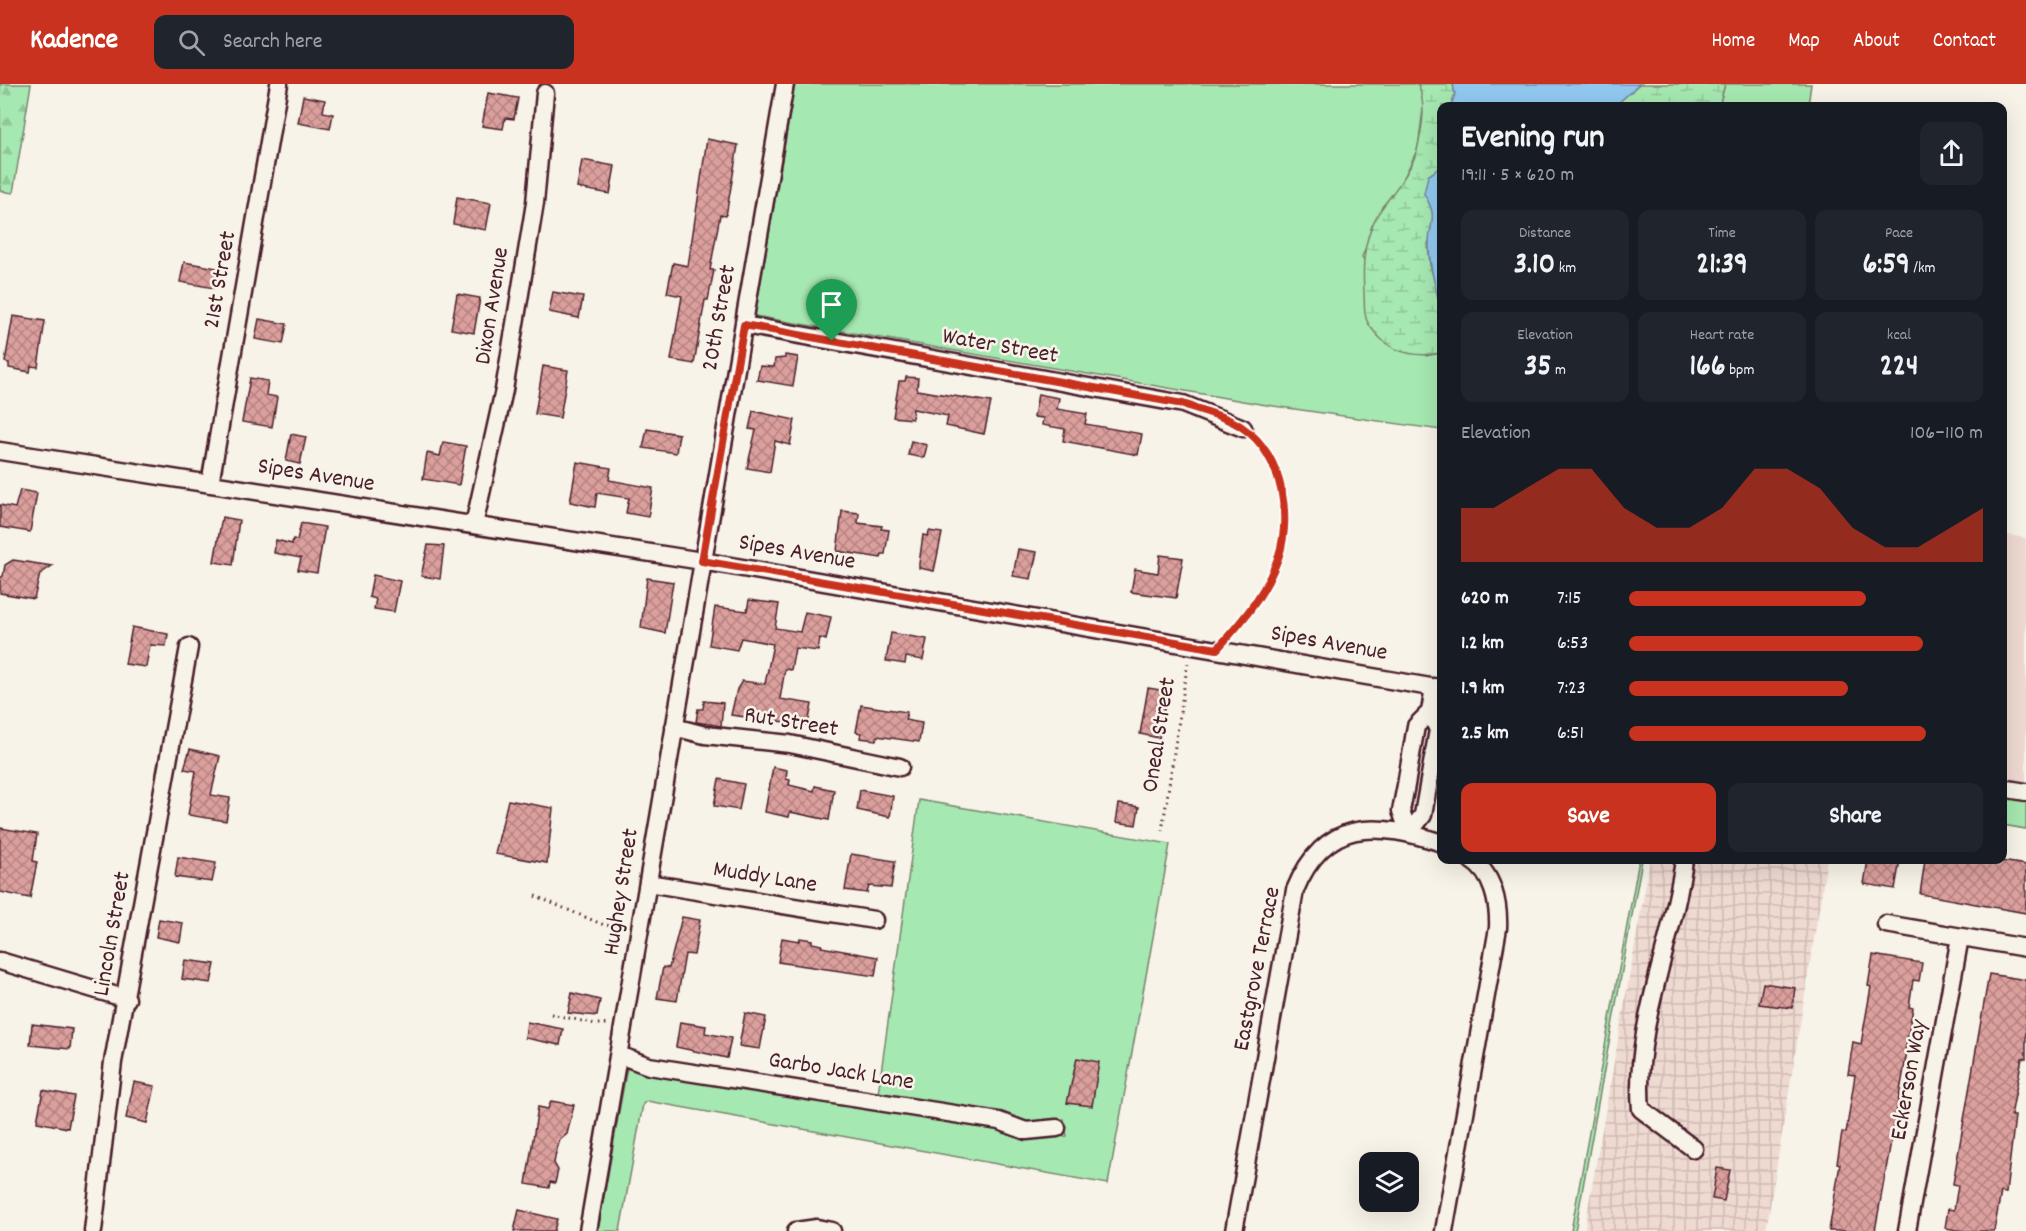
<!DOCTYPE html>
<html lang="en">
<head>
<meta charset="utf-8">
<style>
	:root { --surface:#171b24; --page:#20242c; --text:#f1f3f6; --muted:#9ea1a6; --accent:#c8321e }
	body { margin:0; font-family:Dekko,sans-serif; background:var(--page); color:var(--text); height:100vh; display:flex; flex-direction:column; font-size:22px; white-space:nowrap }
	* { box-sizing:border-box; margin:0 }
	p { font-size:20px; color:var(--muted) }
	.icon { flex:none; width:33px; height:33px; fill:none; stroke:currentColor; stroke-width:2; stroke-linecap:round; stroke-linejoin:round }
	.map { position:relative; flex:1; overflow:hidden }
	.drawer { position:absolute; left:1437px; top:18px; width:570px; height:762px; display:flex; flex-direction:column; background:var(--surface); border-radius:12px; box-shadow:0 6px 24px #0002 }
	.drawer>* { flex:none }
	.fabs { position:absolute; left:1359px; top:1068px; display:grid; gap:12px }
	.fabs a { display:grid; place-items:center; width:60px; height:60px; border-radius:12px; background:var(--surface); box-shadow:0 6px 24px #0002; font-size:30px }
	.pin { position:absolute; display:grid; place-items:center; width:51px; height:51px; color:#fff; margin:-62px -26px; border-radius:50% 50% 50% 0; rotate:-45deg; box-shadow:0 0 6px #0007 }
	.pin .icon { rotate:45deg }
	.round { display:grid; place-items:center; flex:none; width:63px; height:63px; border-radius:12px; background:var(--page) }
	.headline { display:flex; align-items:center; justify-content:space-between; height:102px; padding:0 24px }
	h1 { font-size:33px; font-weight:700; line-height:45px }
	.figures { display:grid; grid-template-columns:repeat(3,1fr); gap:9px; height:102px; padding:6px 24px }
	.figures div { display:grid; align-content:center; border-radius:12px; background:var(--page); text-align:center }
	.figures b { font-size:30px; font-weight:700 }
	.figures small { font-size:16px; font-weight:400 }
	.figures p { font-size:16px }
	.chart { height:168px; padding:12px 24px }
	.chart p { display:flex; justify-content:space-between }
	.chart svg { width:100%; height:108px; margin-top:6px; fill:var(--accent); opacity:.7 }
	.cta { display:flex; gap:12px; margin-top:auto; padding:12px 24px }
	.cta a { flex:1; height:69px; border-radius:12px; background:var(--accent); color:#fff; font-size:24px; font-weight:700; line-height:69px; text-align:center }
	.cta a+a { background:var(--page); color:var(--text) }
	ul { padding:0 24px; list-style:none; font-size:20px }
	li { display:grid; grid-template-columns:96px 72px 1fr; align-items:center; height:45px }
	li i { height:15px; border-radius:8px; background:var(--accent) }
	header { display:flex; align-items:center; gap:36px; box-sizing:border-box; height:84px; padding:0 30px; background:var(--accent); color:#fff }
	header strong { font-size:28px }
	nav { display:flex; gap:33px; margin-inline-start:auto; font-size:21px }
	.search { width:420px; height:54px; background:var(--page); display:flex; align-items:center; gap:15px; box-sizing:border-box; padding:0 21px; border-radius:12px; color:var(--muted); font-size:22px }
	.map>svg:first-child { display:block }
</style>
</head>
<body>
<header>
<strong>Kadence</strong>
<div class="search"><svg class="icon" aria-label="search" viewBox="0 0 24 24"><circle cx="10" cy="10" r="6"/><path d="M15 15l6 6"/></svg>Search here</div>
<nav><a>Home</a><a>Map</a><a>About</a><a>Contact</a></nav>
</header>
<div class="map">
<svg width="2026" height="1147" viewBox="0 0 2026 1147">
	<defs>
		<pattern id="industrial-grid" width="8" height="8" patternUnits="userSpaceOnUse" patternTransform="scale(1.5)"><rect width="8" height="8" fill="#efdad2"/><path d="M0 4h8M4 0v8" fill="none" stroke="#cebbb4"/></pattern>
		<pattern id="forest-firs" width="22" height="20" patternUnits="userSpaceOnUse" patternTransform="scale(1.5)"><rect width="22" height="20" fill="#a6e8b1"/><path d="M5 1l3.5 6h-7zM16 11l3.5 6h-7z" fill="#90c798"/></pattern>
		<pattern id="wetland-marsh" width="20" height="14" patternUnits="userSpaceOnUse" patternTransform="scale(1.5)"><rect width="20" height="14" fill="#a6e8b1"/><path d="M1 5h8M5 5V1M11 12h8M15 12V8" fill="none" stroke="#90c798"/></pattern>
		<pattern id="building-cross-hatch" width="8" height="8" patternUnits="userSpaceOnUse" patternTransform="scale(1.5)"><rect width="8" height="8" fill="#dba09d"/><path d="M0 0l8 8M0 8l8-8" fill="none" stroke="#b48280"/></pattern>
	</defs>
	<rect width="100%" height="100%" fill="#f7f3e8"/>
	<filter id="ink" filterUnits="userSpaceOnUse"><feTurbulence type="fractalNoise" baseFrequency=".0167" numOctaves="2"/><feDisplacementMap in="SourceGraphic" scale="12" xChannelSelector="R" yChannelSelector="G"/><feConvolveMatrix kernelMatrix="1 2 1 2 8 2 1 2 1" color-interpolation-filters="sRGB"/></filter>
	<g filter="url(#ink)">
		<path fill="#efdad2" d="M2002,450l24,4v246l-23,-4z"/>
		<path fill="url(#industrial-grid)" d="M1650,776h177l-61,371h-182z"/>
		<path fill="#a6e8b1" stroke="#78846e" stroke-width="1.5" d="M795,0h623l6,17 -6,47 -18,38 -18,21 -20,50 64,99 15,-3v77l-181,-26 -505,-88z
			M1725,0h86l-3,22h-89z
			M2002,713l24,4v28l-23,-4z
			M919,716l251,44 -62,340 -461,-83 -4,3 -23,127h-22l29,-164 20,7 350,56 31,9 39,-3 -3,-17 -37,3 -26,-9 -123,-19z
			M1639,776h3l-67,371h-4z"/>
		<path fill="url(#forest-firs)" stroke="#78846e" stroke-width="1.5" d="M0,0h31l-18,109 -13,-2z"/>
		<path fill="url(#wetland-marsh)" stroke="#78846e" stroke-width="1.5" d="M1418,0h35l2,10 -4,12h-9l-1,61 -13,9 5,31v23l-5,14 2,21 11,37v51c-23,4 -45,2 -62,-16 -17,-18 -14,-22 -15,-45 -2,-31 0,-61 20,-87 13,-18 29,-36 34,-59 5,-22 8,-41 0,-62z
			M1639,0h86l-6,22h-104z"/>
		<path fill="#91c8f0" stroke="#7584a1" stroke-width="1.5" d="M1453,0h186l-24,22h-164l4,-12z
			M1441,83l1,135h-3c-4,-18 -10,-36 -10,-55 -1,-24 11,-28 -5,-53l4,-18z"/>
		<path fill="url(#building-cross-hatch)" stroke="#4a1f2b" stroke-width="1.5" d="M488,9l30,5 -4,21 -9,-1 -2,11 -21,-3z
			M303,12l22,4 -2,12 10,2 -3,15 -32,-6z
			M707,55l31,6 -12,71 -6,-1 -10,55h4l-6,30h-3l-11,64 -23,-4 11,-64 -15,-3 6,-30 15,3z
			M582,76l33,6 -5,28 -33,-6z
			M457,113l34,6 -5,27 -33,-6z
			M184,178l33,6 -3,20 -34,-6z
			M553,208l30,5 -4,21 -30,-6z
			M457,210l23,4 -6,35 -23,-4z
			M13,232l32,5 -7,46 -7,-1 -1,6 -21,-4v-5l-4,-1z
			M259,235l28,5 -4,20 -28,-5z
			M785,271l13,2 -5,29 -36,-6 3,-14 14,1 1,-8 10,-1z
			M543,282l25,4 -8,48 -25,-4z
			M906,293l12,1 -1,12 74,12 -7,32 -38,-8 2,-10 -35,-7 -1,10 -19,-2 6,-36h6z
			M250,294l18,3 -2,14 11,2 -5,30 -30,-5z
			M1038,310l21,4 -2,11 30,5 -2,10 57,10 -4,21 -75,-14 2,-12 -23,-4 1,-7 -9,-1z
			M753,327l42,9 -5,25 -15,-4 -5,31 -23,-4 9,-38 -7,-1z
			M647,345l32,5 -3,19 -33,-5z
			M291,350l15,3 -6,27 -14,-3z
			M911,357l16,4 -3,13 -16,-3z
			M443,358l23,4 -7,39 -36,-6 4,-26 13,3z
			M577,378l34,6 -2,12 44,8 -5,29 -22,-4 3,-15 -32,-5 -2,14 -25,-5z
			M20,406l17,3 -7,39 -30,-5v-22l15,3z
			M842,427l17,2 -1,10 24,3 -1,3 8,1 -4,24h-3l-1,4 -44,-7z
			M222,433l17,3 -6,45 -19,-3z
			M301,439l24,4 -8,46 -19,-3 3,-12 -27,-5 2,-13 16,4 1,-5 4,1z
			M929,447l13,2 -8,38 -15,-3v-4l4,-29 5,1z
			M428,461l16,1 -4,33 -19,-3z
			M1018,465l19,3 -6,27 -18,-3z
			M1160,471l23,3 -7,40 -45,-6 4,-23 23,4z
			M13,476l39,6 -12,8 -6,25 -34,-6v-15l3,-2 2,-11z
			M373,491l27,6 -6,31 -20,-3 2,-10 -7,-2z
			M647,494l26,4 -8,51 -24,-5z
			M749,516l30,4 -4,24 25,4 5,-20 26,5 -5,23 -6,-2 -2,13 -23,-3 -4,22 -6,-1 -5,30 32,5 -4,21 -77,-10 6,-26 5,-8 23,3 8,-40 -32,-6 -4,12 -28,-5 6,-38 32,4z
			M132,543l36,7 -2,12 -16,-1 -4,22 -21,-3z
			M891,549l36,6 -4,21 -17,-3 -1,7 -19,-3z
			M1148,604l19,3 -8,47 -19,-4z
			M704,617l19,2 -2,23 -25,-4 2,-13h5z
			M861,621l46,7 -2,8 17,3 -3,19 -42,-6 -1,4 -16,-2 1,-5 -5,-1z
			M190,665l30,7 -9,39 19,3 -4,23 -38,-6 8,-44 -12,-2z
			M773,683l14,3 -1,9 4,1 -1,5 25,6 1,-5 19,4 -5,30 -39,-8 -1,5 -24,-5z
			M719,695l25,5 -5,26 -25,-4z
			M860,706l33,6 -3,21 -33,-7z
			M508,716l45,8 -6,55 -52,-9z
			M1119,720l20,3 -3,18 -20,-3z
			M0,744l37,6 -4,27 4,1 -7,36 -30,-6z
			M851,770l44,7 -4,27 -22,-2 -2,7 -22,-3z
			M178,773l38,6 -4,19 -37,-5z
			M1868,776h32l-5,29 -31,-5z
			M1925,776h70l31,5v48l-106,-19z
			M682,833l18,3 -6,35 -9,-1 -8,47 -20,-3 6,-31 6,1z
			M159,835l24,4 -3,19 -24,-5z
			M782,854l17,3 1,-3 12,2v3l10,2 -1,2 57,10 -3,19 -97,-14z
			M1873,871l49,8 -3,18 -6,-1 -4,27 4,1 -8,44h2l-32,179h-46l11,-67 -3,-1 5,-30h4l9,-58 -7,-1 5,-32 8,2 10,-57 -3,-1z
			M185,876l30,4 -4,19 -29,-4z
			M1989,890l37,6v79l-4,-1 -11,58h4l-9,77 -5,-1 -7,39h-31l-18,-3 3,-19 6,1 4,-25 -5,-1z
			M1763,899l32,5 -3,20 -33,-4z
			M572,909l28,7 -3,16 -29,-3z
			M745,929l21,4 -6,32 -21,-3z
			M527,938l36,7 -3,16 -35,-7z
			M680,938l26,4 -1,7 26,5 -4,20 -51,-11z
			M32,940l40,5 -2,20 -40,-4z
			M1077,974l22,4 -7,44 -25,-3z
			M134,998l21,4 -8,37 -21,-5z
			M43,1006l31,6 -6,32 -31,-6z
			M551,1017l23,4 -7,29 -7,6 -4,12 -2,11 4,7 -3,13 -5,-1 -1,6 -23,-4 12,-77 10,2z
			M1717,1084l13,2 -6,31 -12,-2z
			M519,1126l38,9 -3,12h-40z"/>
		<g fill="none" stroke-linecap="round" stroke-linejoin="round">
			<g stroke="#4a1f2b" stroke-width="21">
				<path id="minor" d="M744,241l439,79 60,24
					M0,367l702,110 740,128
					M210,400l69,-400
					M474,441l30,-135 31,-187 10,-110
					M674,643l31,8 85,9 110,23
					M2002,704l24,4
					M1409,749l-8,-22 5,-26 10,-59 14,-14 4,-25
					M1409,749l14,-18 15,-85 -8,-18
					M1684,776c-10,80 -51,167 -43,249l53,40
					M648,799l226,37
					M1886,840l140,24
					M0,877l127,38
					M619,971l30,11 350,55 27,10 31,-3
					M93,1147l20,-169 76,-415
					M588,1147l197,-1147
					M796,1147l21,-3 15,3
					M1234,1147l61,-341c30,-73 81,-68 147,-47
					M1444,1147l54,-303c1,-24 -5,-55 -27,-68
					M1907,1147l53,-294"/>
			</g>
			<path stroke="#4a1f2b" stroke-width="3" stroke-dasharray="1.5 4.5" stroke-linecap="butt" d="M1230,552c48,-52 80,-141 23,-199
				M1162,747l26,-170
				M535,812l69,29 19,2
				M551,930l44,10h13"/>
			<use href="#minor" stroke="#f7f3e8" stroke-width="16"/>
		</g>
	</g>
	<g fill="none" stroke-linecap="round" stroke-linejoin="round" filter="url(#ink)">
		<g stroke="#fff" stroke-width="12">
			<path id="route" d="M744,241l439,79c19,7 43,12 60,24 41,27 51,95 32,138 -13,32 -35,58 -58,83l-515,-88z"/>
		</g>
		<use href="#route" stroke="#c8321e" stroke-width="8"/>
	</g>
	<g text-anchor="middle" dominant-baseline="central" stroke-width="5" stroke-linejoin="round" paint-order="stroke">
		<g font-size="24" fill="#4a1f2b" stroke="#f7f3e8">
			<text transform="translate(221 196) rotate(-80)">21st Street</text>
			<text transform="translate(493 222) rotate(-81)">Dixon Avenue</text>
			<text transform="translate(720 234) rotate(-80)">20th Street</text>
			<text transform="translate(1000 263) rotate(10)">Water Street</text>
			<text transform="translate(316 392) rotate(9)">Sipes Avenue</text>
			<text transform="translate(797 469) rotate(10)">Sipes Avenue</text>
			<text transform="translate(1329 560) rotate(10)">Sipes Avenue</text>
			<text transform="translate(791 639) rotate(9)">Rut Street</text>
			<text transform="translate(1160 651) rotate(-81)">Oneal Street</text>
			<text transform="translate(765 794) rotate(9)">Muddy Lane</text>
			<text transform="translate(622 808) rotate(-81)">Hughey Street</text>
			<text transform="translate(113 850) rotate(-80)">Lincoln Street</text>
			<text transform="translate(1258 885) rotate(-79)">Eastgrove Terrace</text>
			<text transform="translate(841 988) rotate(9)">Garbo Jack Lane</text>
			<text transform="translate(1910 996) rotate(-80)">Eckerson Way</text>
		</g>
	</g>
</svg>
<div class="fabs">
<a><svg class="icon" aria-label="layers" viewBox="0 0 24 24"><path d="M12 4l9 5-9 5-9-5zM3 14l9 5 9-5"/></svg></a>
</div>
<div class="pin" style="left:832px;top:257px;background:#1e9e55"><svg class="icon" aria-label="arrive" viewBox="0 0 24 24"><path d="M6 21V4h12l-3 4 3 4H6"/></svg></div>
<section class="drawer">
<div class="headline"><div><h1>Evening run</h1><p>19:11 · 5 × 620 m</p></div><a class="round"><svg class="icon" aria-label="share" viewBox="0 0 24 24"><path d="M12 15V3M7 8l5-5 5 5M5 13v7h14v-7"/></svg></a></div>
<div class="figures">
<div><p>Distance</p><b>3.10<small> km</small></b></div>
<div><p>Time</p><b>21:39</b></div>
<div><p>Pace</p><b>6:59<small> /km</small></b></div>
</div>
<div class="figures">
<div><p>Elevation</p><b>35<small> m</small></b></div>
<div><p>Heart rate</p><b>166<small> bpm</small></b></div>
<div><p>kcal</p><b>224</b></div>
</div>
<div class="chart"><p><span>Elevation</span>106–110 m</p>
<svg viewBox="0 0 160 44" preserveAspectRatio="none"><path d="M0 44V22L10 22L20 14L30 6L40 6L50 22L60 30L70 30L80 22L90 6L100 6L110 14L120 30L130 38L140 38L150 30L160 22V44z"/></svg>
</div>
<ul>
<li><b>620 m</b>7:15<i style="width:67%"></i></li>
<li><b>1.2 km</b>6:53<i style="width:83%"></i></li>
<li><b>1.9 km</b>7:23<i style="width:62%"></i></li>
<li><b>2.5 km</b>6:51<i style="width:84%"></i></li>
</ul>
<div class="cta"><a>Save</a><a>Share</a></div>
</section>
</div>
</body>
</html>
